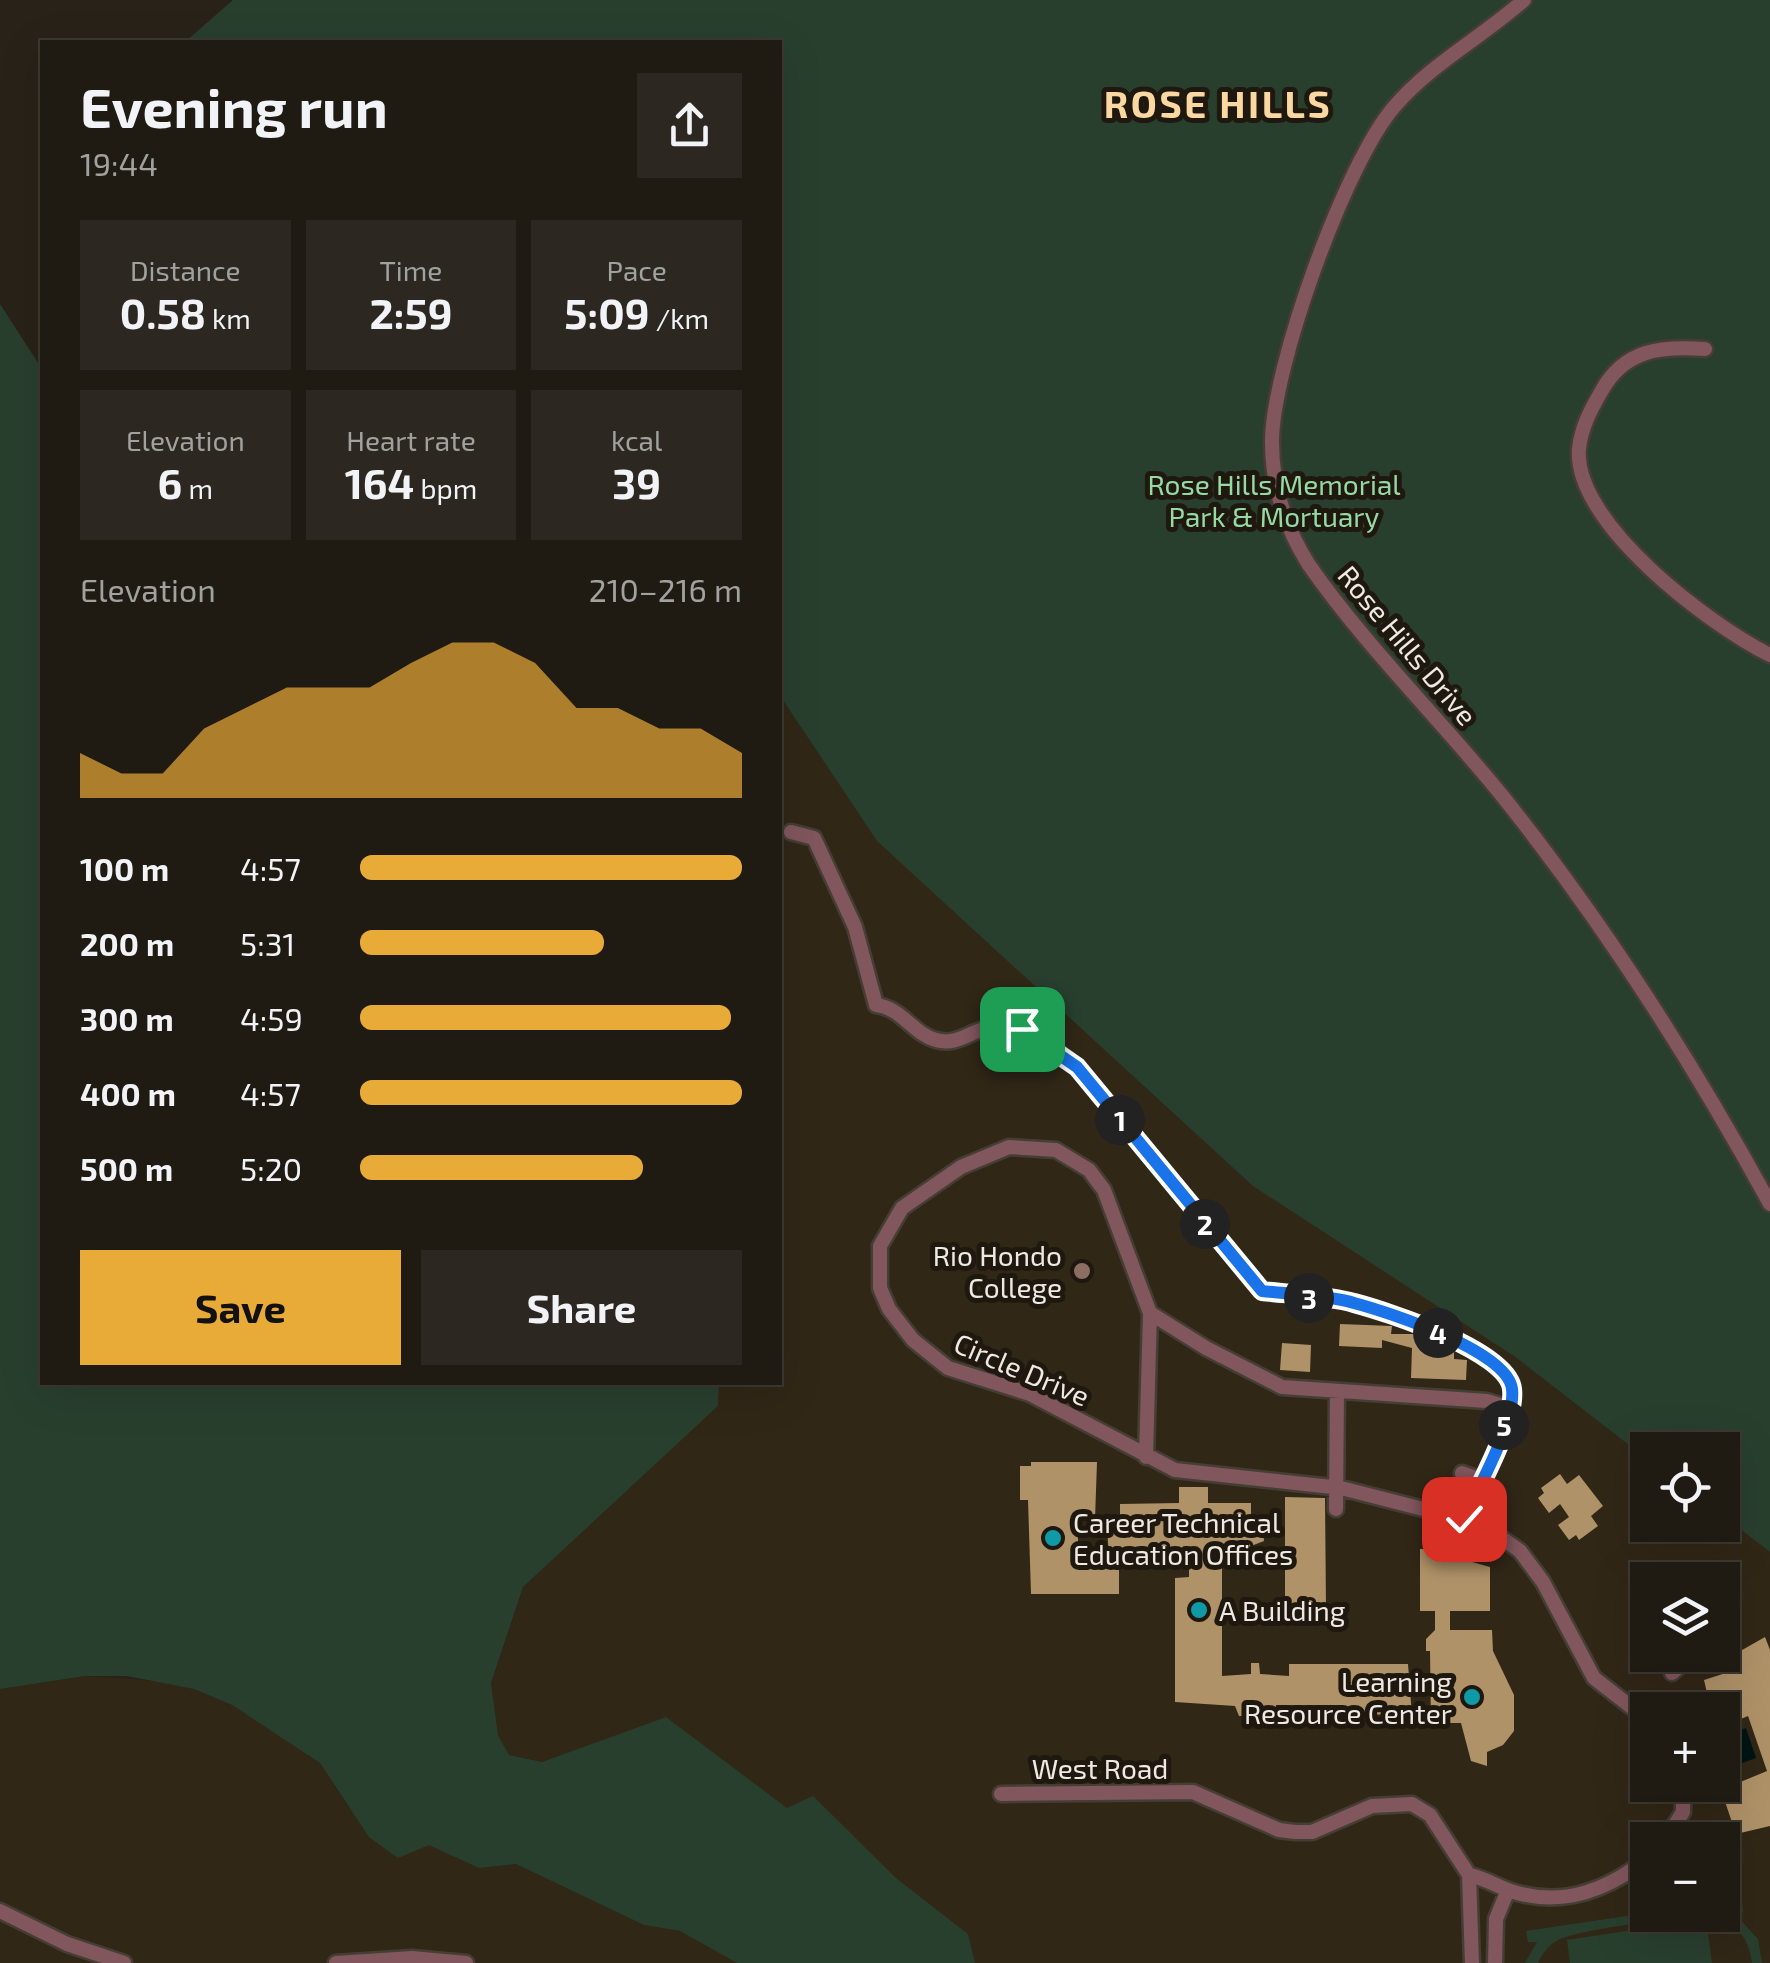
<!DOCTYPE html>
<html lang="en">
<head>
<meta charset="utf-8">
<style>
	:root { --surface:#1f1a12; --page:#2c2720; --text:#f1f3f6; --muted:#a1a19f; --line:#3c3832; --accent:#e9ab38 }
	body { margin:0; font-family:"Exo 2",sans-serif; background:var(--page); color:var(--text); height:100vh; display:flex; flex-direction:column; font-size:38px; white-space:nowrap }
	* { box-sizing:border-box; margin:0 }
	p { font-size:32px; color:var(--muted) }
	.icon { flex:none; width:55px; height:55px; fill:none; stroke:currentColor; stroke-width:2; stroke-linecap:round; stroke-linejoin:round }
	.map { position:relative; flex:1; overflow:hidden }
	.drawer { position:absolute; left:40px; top:40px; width:742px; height:1345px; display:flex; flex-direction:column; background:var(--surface); border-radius:0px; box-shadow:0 10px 40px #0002,0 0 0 2px var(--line) }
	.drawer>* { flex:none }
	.buttons { position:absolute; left:1630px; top:1432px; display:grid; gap:20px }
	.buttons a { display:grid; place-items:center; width:110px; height:110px; border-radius:0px; background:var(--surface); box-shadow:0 10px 40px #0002,0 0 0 2px var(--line); font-size:50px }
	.pin { position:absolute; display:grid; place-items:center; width:85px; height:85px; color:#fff; margin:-42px; border-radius:20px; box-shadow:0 5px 15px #0006 }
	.km { position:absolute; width:50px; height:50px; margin:-25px; border-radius:50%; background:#222; color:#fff; font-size:28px; line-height:50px; text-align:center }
	.round { display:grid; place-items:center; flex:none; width:105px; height:105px; border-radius:0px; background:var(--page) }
	.overview { display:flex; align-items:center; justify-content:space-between; height:170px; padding:0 40px }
	h1 { font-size:55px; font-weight:700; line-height:75px }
	.figures { display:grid; grid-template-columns:repeat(3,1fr); gap:15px; height:170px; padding:10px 40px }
	.figures div { display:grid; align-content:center; border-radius:0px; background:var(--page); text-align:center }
	.figures b { font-size:42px; font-weight:700 }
	.figures small { font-size:28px; font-weight:400 }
	.figures p { font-size:28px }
	.chart { height:280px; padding:20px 40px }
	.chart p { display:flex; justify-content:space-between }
	.chart svg { width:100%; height:180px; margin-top:10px; fill:var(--accent); opacity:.7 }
	.button { display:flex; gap:20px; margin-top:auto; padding:20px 40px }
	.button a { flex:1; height:115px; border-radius:0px; background:var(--accent); color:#111; font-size:40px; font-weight:700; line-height:115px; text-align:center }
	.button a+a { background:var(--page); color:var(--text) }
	ul { padding:0 40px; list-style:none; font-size:32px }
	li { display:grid; grid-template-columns:160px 120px 1fr; align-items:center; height:75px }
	li i { height:25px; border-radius:12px; background:var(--accent) }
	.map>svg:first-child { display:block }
</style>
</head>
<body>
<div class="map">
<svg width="1770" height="1963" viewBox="0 0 1770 1963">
	<rect width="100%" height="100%" fill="#292218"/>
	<path fill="#312717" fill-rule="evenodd" d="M783,701l94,140 637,515 133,103 1,66h74l1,-9 47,36v411h-795l-7,-29 -72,-56 -109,-69 -121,-92 -124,45 -33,-7 -11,-20 -7,-52 32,-96 195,-181 1,-23 61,-1zM1648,1580h74v75h-74zM1648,1710h74v75h-74zM1648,1840h74v75h-74z
		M85,1676l74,5 35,8 38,16 88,58 29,45 70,40 10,-4 20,7 30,17 37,-4 128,61 36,6 57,32h-737v-274z"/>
	<path fill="#293f2e" d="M233,0h1537v1552l-47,-36 -1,-66h-74l-1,9 -133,-103 -261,-170 -376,-345 -93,-139 -4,9v-669h-595z
		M0,304l42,65v1013l677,1 -1,23 -195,181 -32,96 7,52 11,20 33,7 124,-45 121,91 26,-12 83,82 72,56 7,29h-238l-57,-32 -36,-6 -128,-61 -37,4 -50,-23 -31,13 -29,-21 -49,-74 -88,-58 -38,-16 -67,-13h-42l-85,13z
		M1742,1899l1,13 -8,2 23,25 4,24h-10c-2,-19 -11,-36 -30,-43 -19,-8 -144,9 -164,20 -9,5 -16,13 -20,23h-13l12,-21h-9l-2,-11 121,-18 75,2 1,-13z
		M1706,1919l6,44h-142l-3,-23z"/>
	<path fill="#011414" d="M1746,1728l10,30 -33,12v-33z"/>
	<path fill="#b09268" d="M1340,1324l52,2 -1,8h24l25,11 14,7v7l13,1 -1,20 -55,-2 1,-30 -30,-8v8l-43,-2z
		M1282,1343l29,2 -1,27 -30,-2z
		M1031,1462h66l-2,57h-17v38h31l-2,-30 13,-5v-18l59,-1v-16h29v16h43v21l12,4 1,13 -13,5v16h-29v114l29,-2v-11h8l1,11 29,2v-12h119l4,52 -70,-3v-8h-66v9l-5,2h-32l-4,-10 -60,-4v-124l14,-1v-15l-70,-1v33h-88l-3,-94h-8v-34h11z
		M1560,1474l7,10 12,-9 24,31 -12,10 7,10 -19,14 -3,-5 -7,5 -11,-15 11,-8 -9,-13 -11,9 -11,-15 6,-5 -3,-5z
		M1285,1497l40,1 1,109 -9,12 -10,-2 -7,-9 -15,-1z
		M1420,1549h52v13l18,5v44h-40v19h42l1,21 21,44v36l-11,14 -16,7v14l-16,-5 -10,-38h-30l-1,-72h-4v-12l9,-9v-19h-15z
		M1765,1637l5,13v176l-34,8 -15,-44 46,-19 -19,-55 -26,11v-17h-11l-7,-30 28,-9 -4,-13z"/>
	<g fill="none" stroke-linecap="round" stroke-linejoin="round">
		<g stroke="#453e34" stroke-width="19">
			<path id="minor" d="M1524,0c-43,38 -92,63 -130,107 -49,57 -122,261 -122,335 0,45 13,85 37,123 58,83 132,155 195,233 101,127 188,263 266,406
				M1705,349c-44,-3 -81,0 -104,43 -10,17 -20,36 -22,57 -6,74 132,177 191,206
				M791,832l23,6 41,89 21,78c26,3 37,29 60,35 14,4 24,-1 37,-7 42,-19 72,8 104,34l185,224c26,3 70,5 92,12 34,9 155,48 159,86 3,34 -35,98 -49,130
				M1507,1419l-7,-14 -13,-4 -205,-14 -76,-39 -56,-35 -46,-123 -15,-20 -33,-20 -47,-3 -48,20 -59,41 -22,38v42l9,21 24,31 35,28 82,26 145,76 166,18 141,36 38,27 23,31 51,96 54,42
				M1146,1457l4,-144
				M1462,1473l19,7
				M1336,1509l1,-117
				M1672,1673l20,-18
				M1001,1794l192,-2 86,38 16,2h17l60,-26 40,-2 18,11 39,60 3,88
				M1665,1840l18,-28v-27
				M1469,1875c16,3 29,12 45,17 50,15 94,-2 134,-34
				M0,1911l67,33 57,19
				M336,1963l76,-5 54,5
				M1495,1963l1,-44 12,-29"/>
		</g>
		<use href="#minor" stroke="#81565d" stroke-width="14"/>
	</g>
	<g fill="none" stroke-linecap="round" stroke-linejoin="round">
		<g stroke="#fff" stroke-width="20">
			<path id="route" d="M1022,1029l55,38 185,224c26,3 70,5 92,12 34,9 154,48 158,86 4,33 -34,99 -48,130"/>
		</g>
		<use href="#route" stroke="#1a73e8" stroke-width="12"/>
	</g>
	<circle fill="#8d6e63" stroke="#1f180f" stroke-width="4" cx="1082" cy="1271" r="10"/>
	<g fill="#0f9aa8" stroke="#1f180f" stroke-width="4">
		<circle cx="1053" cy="1538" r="10"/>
		<circle cx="1199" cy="1610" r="10"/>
		<circle cx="1472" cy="1697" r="10"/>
	</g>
	<g text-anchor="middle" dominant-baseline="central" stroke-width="10" stroke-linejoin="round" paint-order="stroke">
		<g font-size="28" fill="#97d9a5" stroke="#1f180f">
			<text x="1274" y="484">Rose Hills Memorial<tspan x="1274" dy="32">Park &amp; Mortuary</tspan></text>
		</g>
		<g font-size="28" fill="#eee9e2" stroke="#1f180f">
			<text transform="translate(1408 645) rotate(50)">Rose Hills Drive</text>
			<text transform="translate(1022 1369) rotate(23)">Circle Drive</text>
			<text x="1100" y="1768">West Road</text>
		</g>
		<g font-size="28" fill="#eee9e2" stroke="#1f180f" text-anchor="end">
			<text x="1062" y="1255">Rio Hondo<tspan x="1062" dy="32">College</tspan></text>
			<text x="1073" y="1522" text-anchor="start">Career Technical<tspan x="1073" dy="32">Education Offices</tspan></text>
			<text x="1219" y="1610" text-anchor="start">A Building</text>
			<text x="1452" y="1681">Learning<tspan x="1452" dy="32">Resource Center</tspan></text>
		</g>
		<g font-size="38" font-weight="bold" letter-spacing="2.5" fill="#fbd8a2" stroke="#1f180f">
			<text x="1218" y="103">ROSE HILLS</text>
		</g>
	</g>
</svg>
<div class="buttons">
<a><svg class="icon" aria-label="locate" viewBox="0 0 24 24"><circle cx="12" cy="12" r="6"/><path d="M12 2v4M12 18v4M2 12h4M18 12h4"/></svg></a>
<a><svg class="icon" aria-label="layers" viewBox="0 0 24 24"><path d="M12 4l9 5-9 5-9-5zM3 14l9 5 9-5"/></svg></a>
<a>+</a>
<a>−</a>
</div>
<div class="pin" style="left:1022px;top:1029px;background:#1e9e55"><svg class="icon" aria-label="arrive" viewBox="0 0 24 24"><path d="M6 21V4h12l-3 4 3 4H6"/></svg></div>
<div class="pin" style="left:1464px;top:1519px;background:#d93025"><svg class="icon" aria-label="check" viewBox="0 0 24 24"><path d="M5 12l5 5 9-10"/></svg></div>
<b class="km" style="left:1120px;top:1120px">1</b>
<b class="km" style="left:1205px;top:1224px">2</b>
<b class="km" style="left:1309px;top:1298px">3</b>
<b class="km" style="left:1438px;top:1333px">4</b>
<b class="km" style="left:1504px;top:1425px">5</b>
<section class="drawer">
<div class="overview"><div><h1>Evening run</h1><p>19:44</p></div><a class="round"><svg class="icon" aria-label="share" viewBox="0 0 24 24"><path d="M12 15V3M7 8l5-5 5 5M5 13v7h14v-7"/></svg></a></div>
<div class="figures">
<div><p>Distance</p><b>0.58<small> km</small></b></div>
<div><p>Time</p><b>2:59</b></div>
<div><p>Pace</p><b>5:09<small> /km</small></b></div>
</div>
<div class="figures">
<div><p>Elevation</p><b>6<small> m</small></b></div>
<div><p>Heart rate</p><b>164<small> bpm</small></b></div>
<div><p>kcal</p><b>39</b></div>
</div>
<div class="chart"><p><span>Elevation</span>210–216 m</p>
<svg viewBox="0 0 160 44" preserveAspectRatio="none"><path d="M0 44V33L10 38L20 38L30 27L40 22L50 17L60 17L70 17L80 11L90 6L100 6L110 11L120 22L130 22L140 27L150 27L160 33V44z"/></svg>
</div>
<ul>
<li><b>100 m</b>4:57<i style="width:100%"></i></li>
<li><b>200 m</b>5:31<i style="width:64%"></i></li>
<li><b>300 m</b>4:59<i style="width:97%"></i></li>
<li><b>400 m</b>4:57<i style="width:100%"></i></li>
<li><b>500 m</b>5:20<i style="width:74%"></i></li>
</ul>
<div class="button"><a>Save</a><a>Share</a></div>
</section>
</div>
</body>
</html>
